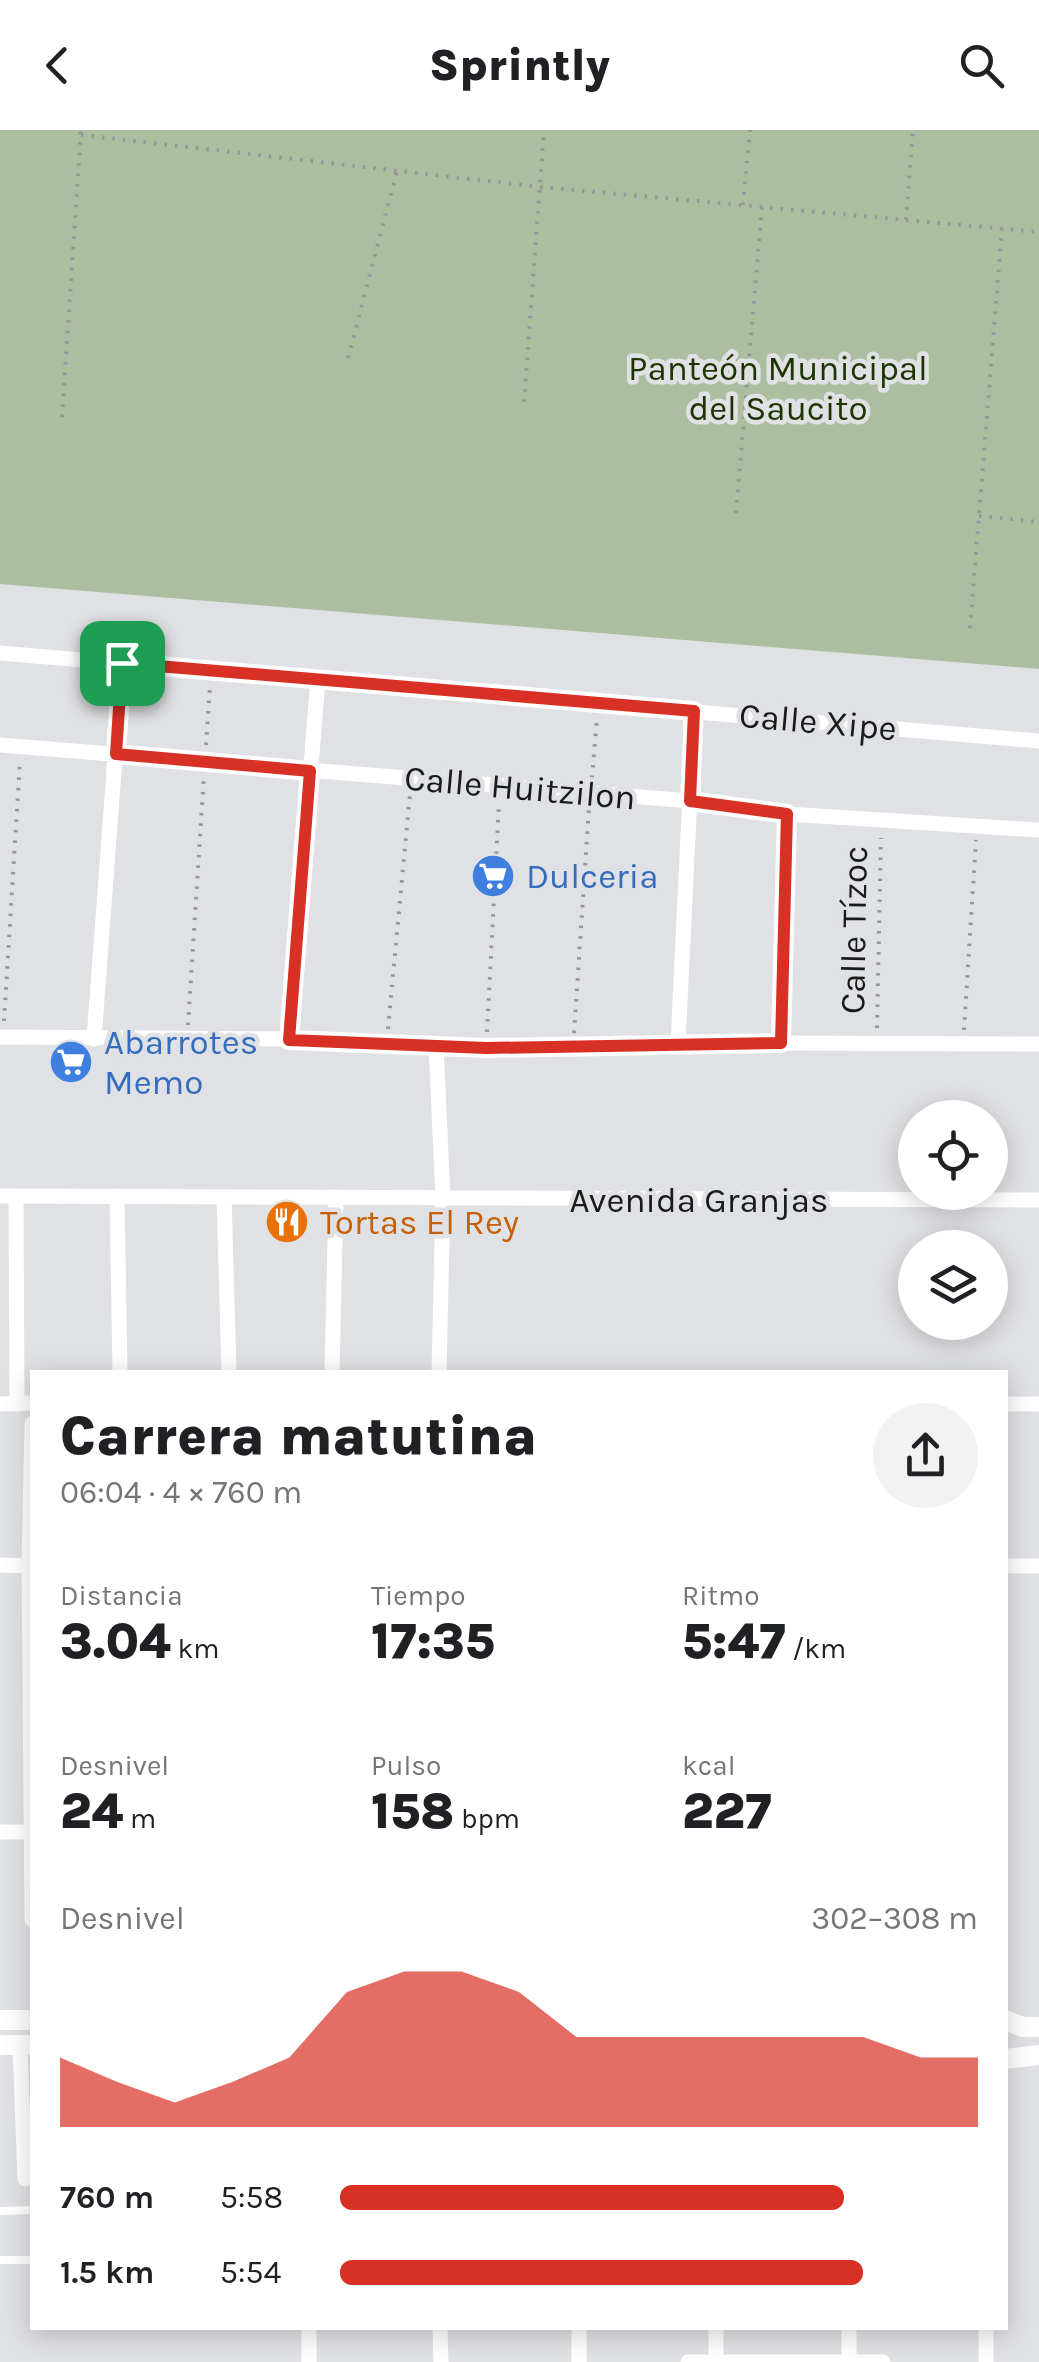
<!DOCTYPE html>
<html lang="es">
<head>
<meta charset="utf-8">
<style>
	:root { --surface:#fff; --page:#f2f2f2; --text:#202124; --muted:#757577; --accent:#d93025 }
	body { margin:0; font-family:Karla,sans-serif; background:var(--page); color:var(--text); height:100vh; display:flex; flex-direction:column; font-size:38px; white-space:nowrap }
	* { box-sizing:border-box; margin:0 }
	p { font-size:32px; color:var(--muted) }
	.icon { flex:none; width:55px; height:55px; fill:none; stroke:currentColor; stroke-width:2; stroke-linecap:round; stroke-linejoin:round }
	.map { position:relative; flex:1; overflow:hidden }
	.panel { position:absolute; left:30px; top:1240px; width:978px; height:960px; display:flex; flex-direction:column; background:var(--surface); border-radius:0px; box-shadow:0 5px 25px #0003 }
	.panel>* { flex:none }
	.tools { position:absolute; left:898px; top:970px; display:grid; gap:20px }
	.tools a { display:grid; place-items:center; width:110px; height:110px; border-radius:50%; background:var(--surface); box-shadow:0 5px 25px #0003; font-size:50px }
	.pin { position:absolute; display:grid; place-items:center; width:85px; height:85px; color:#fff; margin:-42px; border-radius:20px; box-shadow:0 5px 15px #0006 }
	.round { display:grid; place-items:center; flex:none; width:105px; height:105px; border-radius:52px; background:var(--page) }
	.head { display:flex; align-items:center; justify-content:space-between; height:170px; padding:0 30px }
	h1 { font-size:55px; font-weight:800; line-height:75px }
	.figures { display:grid; grid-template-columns:repeat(3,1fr); gap:15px; height:170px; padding:10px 30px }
	.figures div { display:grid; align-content:center }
	.figures b { font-size:50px; font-weight:800 }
	.figures small { font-size:28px; font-weight:400 }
	.figures p { font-size:28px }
	.chart { height:280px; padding:20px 30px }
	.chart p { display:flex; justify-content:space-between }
	.chart svg { width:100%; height:180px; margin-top:10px; fill:var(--accent); opacity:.7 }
	ul { padding:0 30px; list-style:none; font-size:32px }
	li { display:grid; grid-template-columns:160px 120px 1fr; align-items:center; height:75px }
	li i { height:25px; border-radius:12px; background:var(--accent) }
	header { display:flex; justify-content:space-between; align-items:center; height:130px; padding:0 30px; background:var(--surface); font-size:45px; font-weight:800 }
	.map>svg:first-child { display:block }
</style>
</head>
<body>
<header><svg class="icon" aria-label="back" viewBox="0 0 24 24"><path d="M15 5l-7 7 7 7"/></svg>Sprintly<svg class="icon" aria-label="search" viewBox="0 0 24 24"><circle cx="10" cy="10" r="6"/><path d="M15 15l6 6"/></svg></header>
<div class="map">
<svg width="1039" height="2232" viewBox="0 0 1039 2232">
	<rect width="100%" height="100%" fill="#e0e1e4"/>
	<path fill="#adbd9f" d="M0,0h1039v539l-1039,-85z"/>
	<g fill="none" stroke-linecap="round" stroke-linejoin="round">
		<path stroke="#959698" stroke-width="4" stroke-dasharray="2.5 8" stroke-linecap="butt" d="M81,5l460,52 498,45
			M743,75l7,-75
			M906,90l7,-90
			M348,228l49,-187
			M524,272l20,-272
			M62,287l19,-287
			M736,383l26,-306
			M979,386l60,6
			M970,498l32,-399
			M206,615l4,-60
			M592,648l5,-60
			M4,891l16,-260
			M188,895l16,-250
			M877,898l4,-190
			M388,899l22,-235
			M781,899l6,-200
			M964,900l12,-190
			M487,902l12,-230
			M574,903l15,-225"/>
		<path stroke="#fff" stroke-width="8" d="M0,2081l32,-1
			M0,2130h32"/>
		<path stroke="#fff" stroke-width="15" d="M0,523l1039,88
			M0,615l690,56 97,13 252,16
			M0,907l289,2 197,9 295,-5 258,1
			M94,909l28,-376
			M289,909l29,-360
			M678,914l16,-333
			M436,915l7,154 -4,173
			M0,1066l1039,4
			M16,1066l1,208
			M117,1066l3,176
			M224,1067l5,175
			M332,1242l4,-175
			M0,1274l32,-1
			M1005,1274h34
			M32,1294l-3,142 3,354
			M0,1435l32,1
			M1005,1436h34
			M0,1702h32
			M20,1915l5,134
			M309,2198v34
			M440,2198l1,34
			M849,2198v34
			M986,2198v34
			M579,2232v-34
			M688,2232h195
			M716,2232v-34"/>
		<path stroke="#fff" stroke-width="20" d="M0,1890h32
			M1005,1890l18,7h16
			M0,1915h32
			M1005,1929l34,-4"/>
	</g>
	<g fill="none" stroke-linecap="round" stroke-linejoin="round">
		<g stroke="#fff" stroke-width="20">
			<path id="route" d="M122,533l572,48 -4,90 97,13 -6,229 -295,5 -197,-8 21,-269 -194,-17z"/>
		</g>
		<use href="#route" stroke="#d93025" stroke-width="12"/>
	</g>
	<defs>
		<g id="supermarket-disc" transform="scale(2.25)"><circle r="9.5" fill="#3f7fe0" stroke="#e0e1e4"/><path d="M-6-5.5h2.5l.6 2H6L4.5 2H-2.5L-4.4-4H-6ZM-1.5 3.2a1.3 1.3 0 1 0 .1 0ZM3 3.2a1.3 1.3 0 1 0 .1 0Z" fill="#fff"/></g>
		<g id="restaurant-disc" transform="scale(2.25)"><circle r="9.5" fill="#e8710a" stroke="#e0e1e4"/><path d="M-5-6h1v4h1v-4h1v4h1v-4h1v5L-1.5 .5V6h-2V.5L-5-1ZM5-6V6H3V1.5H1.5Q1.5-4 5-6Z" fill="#fff"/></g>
	</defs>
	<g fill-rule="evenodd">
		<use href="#supermarket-disc" x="493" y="746"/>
		<use href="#supermarket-disc" x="71" y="932"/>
		<use href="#restaurant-disc" x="287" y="1092"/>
	</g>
	<g text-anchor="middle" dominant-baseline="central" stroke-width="9" stroke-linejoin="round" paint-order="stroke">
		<g font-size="35" fill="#1e3400" stroke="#e0e1e4">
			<text x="778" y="238">Panteón Municipal<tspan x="778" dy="40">del Saucito</tspan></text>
		</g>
		<g font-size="35" fill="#191a1a" stroke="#e0e1e4">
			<text transform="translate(818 592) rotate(5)">Calle Xipe</text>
			<text transform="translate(520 658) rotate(5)">Calle Huitzilon</text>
			<text transform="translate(854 800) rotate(-89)">Calle Tízoc</text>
			<text x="699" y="1070">Avenida Granjas</text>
		</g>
		<g font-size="35" fill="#366cbe" stroke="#e0e1e4" text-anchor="start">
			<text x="526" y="746">Dulceria</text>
			<text x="104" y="912">Abarrotes<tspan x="104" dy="40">Memo</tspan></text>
		</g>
		<g font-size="35" fill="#c56008" stroke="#e0e1e4" text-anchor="start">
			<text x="320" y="1092">Tortas El Rey</text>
		</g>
	</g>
</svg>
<div class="tools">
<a><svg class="icon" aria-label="locate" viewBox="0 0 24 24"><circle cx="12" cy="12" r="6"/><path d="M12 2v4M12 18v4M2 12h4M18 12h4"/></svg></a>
<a><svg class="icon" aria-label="layers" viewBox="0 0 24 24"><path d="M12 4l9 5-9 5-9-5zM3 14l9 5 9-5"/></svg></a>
</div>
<div class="pin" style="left:122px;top:533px;background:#1e9e55"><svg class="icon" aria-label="arrive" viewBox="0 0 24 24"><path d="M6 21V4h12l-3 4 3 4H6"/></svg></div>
<section class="panel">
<div class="head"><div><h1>Carrera matutina</h1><p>06:04 · 4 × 760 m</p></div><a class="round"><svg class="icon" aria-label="share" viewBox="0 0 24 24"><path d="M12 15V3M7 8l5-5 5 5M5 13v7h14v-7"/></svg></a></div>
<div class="figures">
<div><p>Distancia</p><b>3.04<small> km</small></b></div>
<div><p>Tiempo</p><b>17:35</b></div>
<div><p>Ritmo</p><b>5:47<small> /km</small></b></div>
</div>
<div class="figures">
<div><p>Desnivel</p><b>24<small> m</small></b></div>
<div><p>Pulso</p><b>158<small> bpm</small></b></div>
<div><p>kcal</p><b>227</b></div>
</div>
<div class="chart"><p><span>Desnivel</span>302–308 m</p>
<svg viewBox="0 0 160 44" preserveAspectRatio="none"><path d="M0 44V27L10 33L20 38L30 33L40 27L50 11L60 6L70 6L80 11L90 22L100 22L110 22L120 22L130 22L140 22L150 27L160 27V44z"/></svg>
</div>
<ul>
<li><b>760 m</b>5:58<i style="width:79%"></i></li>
<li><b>1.5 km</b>5:54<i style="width:82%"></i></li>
</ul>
</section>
</div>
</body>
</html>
